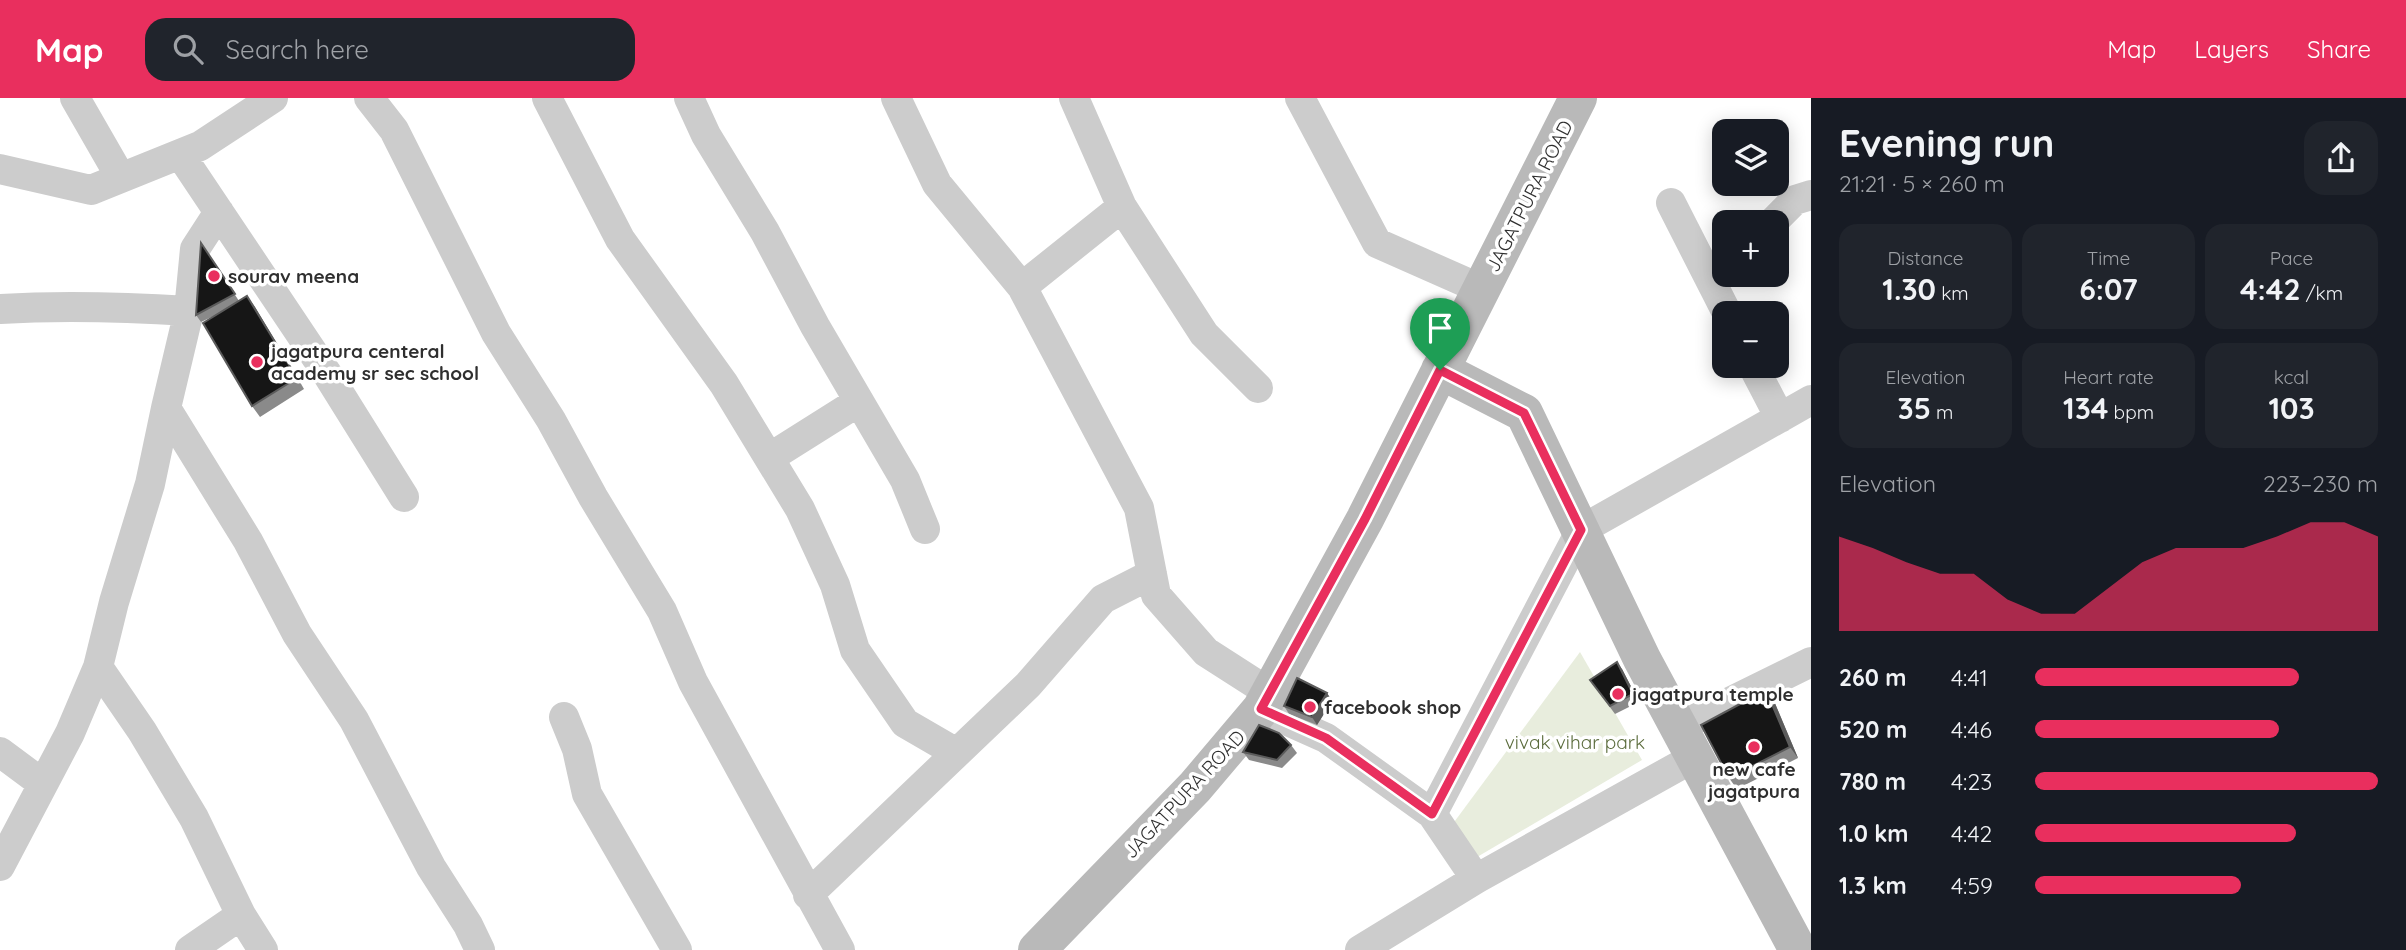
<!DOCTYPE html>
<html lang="en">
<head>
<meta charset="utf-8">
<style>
	:root { --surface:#171b24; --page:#20242c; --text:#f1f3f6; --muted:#9ea1a6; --accent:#e92f5e }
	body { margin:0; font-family:Quicksand,sans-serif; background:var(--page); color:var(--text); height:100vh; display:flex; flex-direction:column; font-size:26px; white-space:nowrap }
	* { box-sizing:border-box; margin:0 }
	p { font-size:23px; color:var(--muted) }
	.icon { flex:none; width:38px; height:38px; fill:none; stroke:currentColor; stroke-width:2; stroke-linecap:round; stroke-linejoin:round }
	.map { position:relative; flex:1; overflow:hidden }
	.sheet { display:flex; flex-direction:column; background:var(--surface); width:595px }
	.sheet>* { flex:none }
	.buttons { position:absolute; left:1712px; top:21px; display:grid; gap:14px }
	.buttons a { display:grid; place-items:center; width:77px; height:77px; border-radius:14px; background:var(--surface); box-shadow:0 4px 18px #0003; font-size:35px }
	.pin { position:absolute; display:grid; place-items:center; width:60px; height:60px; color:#fff; margin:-72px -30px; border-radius:50% 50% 50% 0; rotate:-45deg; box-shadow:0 0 7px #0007 }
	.pin .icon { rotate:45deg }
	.round { display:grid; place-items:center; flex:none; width:74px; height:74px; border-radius:21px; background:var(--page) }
	.overview { display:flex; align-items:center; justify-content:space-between; height:119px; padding:0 28px }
	h1 { font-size:38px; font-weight:700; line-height:52px }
	.metrics { display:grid; grid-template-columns:repeat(3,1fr); gap:10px; height:119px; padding:7px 28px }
	.metrics div { display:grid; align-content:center; border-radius:18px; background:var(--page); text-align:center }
	.metrics b { font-size:30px; font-weight:700 }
	.metrics small { font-size:19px; font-weight:400 }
	.metrics p { font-size:19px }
	.chart { height:196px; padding:14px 28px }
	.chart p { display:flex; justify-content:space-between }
	.chart svg { width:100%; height:126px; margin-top:7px; fill:var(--accent); opacity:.7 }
	ul { padding:0 28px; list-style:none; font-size:23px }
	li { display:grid; grid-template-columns:112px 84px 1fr; align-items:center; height:52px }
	li i { height:18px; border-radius:9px; background:var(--accent) }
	header { display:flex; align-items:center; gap:42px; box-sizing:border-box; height:98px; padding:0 35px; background:var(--accent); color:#fff }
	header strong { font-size:33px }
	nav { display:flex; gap:38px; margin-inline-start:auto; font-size:24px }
	.search { width:490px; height:63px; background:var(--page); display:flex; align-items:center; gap:18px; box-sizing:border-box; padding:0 24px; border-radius:21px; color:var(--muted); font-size:26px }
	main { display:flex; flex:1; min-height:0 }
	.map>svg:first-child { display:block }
</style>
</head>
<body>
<header>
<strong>Map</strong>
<div class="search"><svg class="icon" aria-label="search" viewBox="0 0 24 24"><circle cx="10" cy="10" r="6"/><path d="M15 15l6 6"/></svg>Search here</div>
<nav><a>Map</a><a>Layers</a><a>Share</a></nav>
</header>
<main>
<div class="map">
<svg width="1811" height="852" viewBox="0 0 1811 852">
	<rect width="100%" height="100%" fill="#fff"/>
	<path fill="#e8eddd" d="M1580,554l62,108 -170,100 -23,-31z"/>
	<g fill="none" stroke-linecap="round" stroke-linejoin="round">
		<path stroke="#ccc" stroke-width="30" d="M75,0l46,80
			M369,0l25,32 102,203 55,87 42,77 69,114 31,71 147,268
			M547,0l73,141 104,145 76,125 35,76 20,65 50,73 50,29
			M689,0l17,37 59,97 50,94 90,154 20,49
			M896,0l41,86 85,103 117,221 17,87 50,57 64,41
			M1074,0l48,109 82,127 54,54
			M1300,0l77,145 104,46
			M180,56l146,218 78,125
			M0,71l91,21 109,-44 73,-48
			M1671,105l56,110
			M219,114l-24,37 -6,62 -23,97 82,133 49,93 57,86 77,147 37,58 12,25
			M1773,124l22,-22 16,-5
			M1022,189l100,-80
			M0,211c63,-4 126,-2 189,2
			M1753,268l27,52
			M769,360l89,-56
			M98,569l44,64 52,87 47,97 22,35
			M1261,611l65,29 106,76 44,65
			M564,619l13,32 10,45 90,156
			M1679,629l132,-65
			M0,654l43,32
			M1432,716l149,-284 230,-130
			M0,768l70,-133 28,-66 16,-65 36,-118 16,-76
			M808,797l220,-210 75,-86 49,-25
			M190,852l51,-35
			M1360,852l116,-71 219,-122"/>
		<path stroke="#b9b9b9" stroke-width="38" d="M1440,272l84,43 118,246 156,291
			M1037,852l158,-163 66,-78 104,-190 213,-421"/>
	</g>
	<path fill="#8a8a8a" d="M201,145l38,58 8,-5 57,93 -44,28 -8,-11 -32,-93 -19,9 -5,-7z
		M1622,571l17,33 -24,12 -25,-34z
		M1327,595l5,8 -15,24 -28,-11 -5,-8z
		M1774,603l24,57 -61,31 -8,-11z
		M1291,647l6,8 -15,15 -33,-8 -6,-8z"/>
	<path fill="#5c5c5c" d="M247,198l8,11 49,82 -7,-11z
		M1617,564l5,7 17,33 -6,-8z
		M1766,592l8,11 24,57 -8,-11z
		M1327,595l5,8 -15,24 -5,-8z"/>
	<path fill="#161616" stroke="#5c5c5c" stroke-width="2" d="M201,145l34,51 -39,21z
		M247,198l50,82 -45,28 -49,-83z
		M1617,564l16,32 -23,12 -20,-26z
		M1297,580l30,15 -15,24 -28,-11z
		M1766,592l24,57 -61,31 -28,-53z
		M1259,627l20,8 12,12 -14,15 -34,-8z"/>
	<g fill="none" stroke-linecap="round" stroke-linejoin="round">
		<g stroke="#fff" stroke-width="14">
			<path id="route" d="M1440,272l84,43 57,117 -149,284 -106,-76 -65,-29 104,-190z"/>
		</g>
		<use href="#route" stroke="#e92f5e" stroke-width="9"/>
	</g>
	<g fill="#e92f5e" stroke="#fff" stroke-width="2.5">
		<circle cx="214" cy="178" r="7"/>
		<circle cx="257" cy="264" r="7"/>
		<circle cx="1618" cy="596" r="7"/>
		<circle cx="1310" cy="609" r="7"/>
		<circle cx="1754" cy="649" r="7"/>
	</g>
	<g text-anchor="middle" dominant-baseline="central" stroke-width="7" stroke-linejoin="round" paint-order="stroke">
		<g font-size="19" fill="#2f2f2f" stroke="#fff">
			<text transform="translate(1529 98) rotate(-63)">JAGATPURA ROAD</text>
			<text transform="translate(1184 696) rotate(-47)">JAGATPURA ROAD</text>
		</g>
		<g font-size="19" font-weight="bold" fill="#2f2f2f" stroke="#fff" text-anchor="start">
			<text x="228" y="178">sourav meena</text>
			<text x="271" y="253">jagatpura centeral<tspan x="271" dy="22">academy sr sec school</tspan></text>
			<text x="1632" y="596">jagatpura temple</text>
			<text x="1324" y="609">facebook shop</text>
			<text x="1754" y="671" text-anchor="middle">new cafe<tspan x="1754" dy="22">jagatpura</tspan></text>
		</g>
		<g font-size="19" fill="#5b6c3c" stroke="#fff">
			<text x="1575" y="644">vivak vihar park</text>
		</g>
	</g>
</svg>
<div class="buttons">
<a><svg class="icon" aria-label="layers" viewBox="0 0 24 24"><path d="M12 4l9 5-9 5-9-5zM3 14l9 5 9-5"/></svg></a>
<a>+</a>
<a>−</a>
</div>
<div class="pin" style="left:1440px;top:272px;background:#1e9e55"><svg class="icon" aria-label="arrive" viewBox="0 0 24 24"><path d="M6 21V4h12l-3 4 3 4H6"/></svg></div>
</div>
<section class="sheet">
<div class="overview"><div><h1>Evening run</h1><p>21:21 · 5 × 260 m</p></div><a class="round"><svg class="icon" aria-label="share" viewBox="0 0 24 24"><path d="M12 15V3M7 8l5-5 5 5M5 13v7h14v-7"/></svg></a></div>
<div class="metrics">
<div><p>Distance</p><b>1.30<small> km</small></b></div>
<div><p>Time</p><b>6:07</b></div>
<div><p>Pace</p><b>4:42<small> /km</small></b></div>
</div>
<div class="metrics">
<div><p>Elevation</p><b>35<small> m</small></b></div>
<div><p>Heart rate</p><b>134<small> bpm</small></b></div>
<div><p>kcal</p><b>103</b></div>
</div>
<div class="chart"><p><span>Elevation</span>223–230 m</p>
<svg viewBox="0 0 160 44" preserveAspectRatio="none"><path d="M0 44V11L10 15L20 20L30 24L40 24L50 33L60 38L70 38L80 29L90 20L100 15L110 15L120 15L130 11L140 6L150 6L160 11V44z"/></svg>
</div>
<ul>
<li><b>260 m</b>4:41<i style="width:77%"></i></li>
<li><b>520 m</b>4:46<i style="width:71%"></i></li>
<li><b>780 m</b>4:23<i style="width:100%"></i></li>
<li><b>1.0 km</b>4:42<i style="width:76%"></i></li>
<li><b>1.3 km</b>4:59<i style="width:60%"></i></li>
</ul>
</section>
</main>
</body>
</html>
